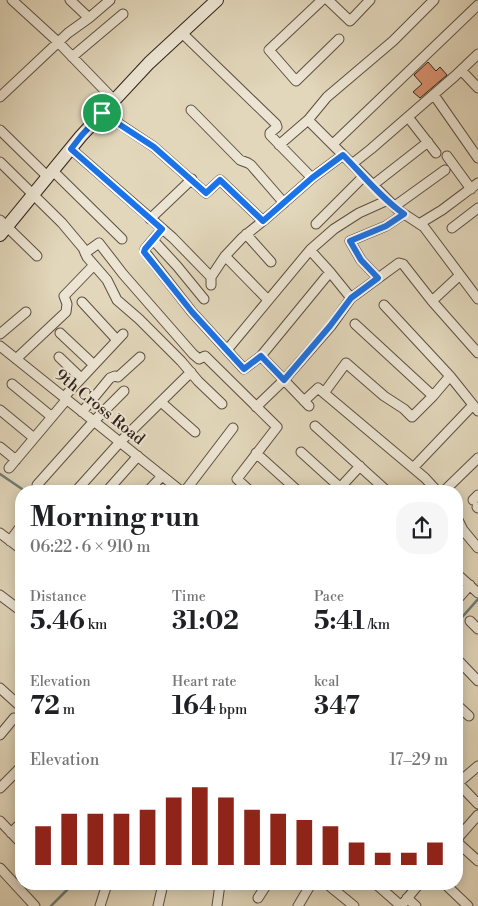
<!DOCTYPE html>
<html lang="en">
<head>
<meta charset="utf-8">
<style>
	:root { --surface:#fff; --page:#f6f6f6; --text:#202124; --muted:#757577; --accent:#8f2418 }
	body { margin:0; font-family:"Libre Bodoni",serif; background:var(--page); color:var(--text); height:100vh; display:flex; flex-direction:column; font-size:19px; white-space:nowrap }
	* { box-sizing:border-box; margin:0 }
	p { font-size:16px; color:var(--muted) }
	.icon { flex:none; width:28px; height:28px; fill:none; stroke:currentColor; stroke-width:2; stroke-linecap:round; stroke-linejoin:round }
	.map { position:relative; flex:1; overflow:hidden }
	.side { position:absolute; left:15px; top:485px; width:448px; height:405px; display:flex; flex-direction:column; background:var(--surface); border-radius:20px; box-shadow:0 2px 12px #0003 }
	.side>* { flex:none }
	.pin { position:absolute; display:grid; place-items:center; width:42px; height:42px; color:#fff; margin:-21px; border:2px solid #fff; border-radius:50%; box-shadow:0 1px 5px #0007 }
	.round { display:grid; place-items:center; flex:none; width:52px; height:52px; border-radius:20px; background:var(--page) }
	.overview { display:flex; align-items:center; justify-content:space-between; height:85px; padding:0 15px }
	h1 { font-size:28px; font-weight:800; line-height:38px }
	.figures { display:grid; grid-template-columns:repeat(3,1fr); gap:8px; height:85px; padding:5px 15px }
	.figures div { display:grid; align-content:center }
	.figures b { font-size:25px; font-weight:800 }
	.figures small { font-size:14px; font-weight:400 }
	.figures p { font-size:14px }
	.chart { height:140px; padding:10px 15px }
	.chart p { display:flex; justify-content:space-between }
	.chart svg { width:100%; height:90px; margin-top:5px; stroke:var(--accent); stroke-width:6 }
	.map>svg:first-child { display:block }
</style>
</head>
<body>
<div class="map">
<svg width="478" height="906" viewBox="0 0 478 906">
	<rect width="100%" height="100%" fill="#e2d7bb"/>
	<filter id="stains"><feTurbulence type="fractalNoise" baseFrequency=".004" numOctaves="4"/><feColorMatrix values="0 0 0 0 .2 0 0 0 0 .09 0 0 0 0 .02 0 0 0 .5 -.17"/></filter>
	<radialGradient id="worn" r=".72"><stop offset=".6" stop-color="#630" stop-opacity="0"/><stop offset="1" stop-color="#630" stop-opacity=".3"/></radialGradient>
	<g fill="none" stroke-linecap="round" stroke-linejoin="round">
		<path stroke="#6d7d74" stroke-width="2.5" d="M0,474l25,17
			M456,624l22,-25
			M51,906l22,-22"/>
	</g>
	<path fill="#da9371" stroke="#31211a" d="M428,62l8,9 4,-4 7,8 -27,23 -7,-6 9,-8 -8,-9z"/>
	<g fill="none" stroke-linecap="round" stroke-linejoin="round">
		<g stroke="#5d4e42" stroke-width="11">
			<path id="minor" d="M12,0l46,42 56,58
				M70,0l19,18
				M322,0l-53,50 27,31 43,-42
				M328,0l22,21 20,-21
				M182,33l94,91 1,3 -7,6v2l42,43
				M72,57l51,-43
				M461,70l17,18
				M434,95l44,63
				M0,97l68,-64 21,-15 21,-18
				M191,110l49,50 8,3 3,2 33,38
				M103,113l51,34 52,46 14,-13 43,41
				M408,117l28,36
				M308,120l90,90 26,17 54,72
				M0,130l48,47
				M333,144l145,-139
				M279,145l29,-25 19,-23 66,-56 41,-41
				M71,149l102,89 38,39
				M447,156l24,33
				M0,162l62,61 21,25 4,9 20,23 10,20 22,19 42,42 17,20 24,23
				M352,164l19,-15 84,-73 23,-22
				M53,171l69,68
				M373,185l55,-43
				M395,206l50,-36
				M150,219l42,-40
				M0,220l37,36
				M316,224l48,-48
				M419,224l23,-14 36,-27
				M452,228l26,-20
				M162,229l-17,20v3l47,60 52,57 17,-13 69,-84
				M246,234l25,28
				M153,240l24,26 27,33
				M310,250l20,22 21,26
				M85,253l14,-10 24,31 70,80 6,5 6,-3 72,71 -40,52 13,12
				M225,256l43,44
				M378,278l-17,-18 -11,-19 36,-15 18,-12
				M211,285v-8l14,-21 17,-18 21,-17 49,-43 31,-23
				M432,301l28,-26
				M82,302l35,38
				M384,305l66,71 28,35
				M355,324l78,72 17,-20
				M60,333l34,32
				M0,334l26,-22
				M0,346l181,145
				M227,350l83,-100 24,-21 25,-16 29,-13
				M261,356l48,50
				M59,357l22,21
				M16,359l50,-47 1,-8 -3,-8 30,-31
				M12,384l40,33
				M324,393l22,-30 38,33 20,13 8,8 21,-21
				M64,397l59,-63
				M304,401l14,-13 107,90 12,13
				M161,402l34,30
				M256,407l28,-27 47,-54 20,-28 48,-35 4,1 29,37 46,52
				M0,410l34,28
				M82,412l28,-34 5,-2 3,1 22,-20
				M315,426l72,65
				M0,447l16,13
				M301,452l43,39
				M256,453l42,38
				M9,468l58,-69
				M413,468l60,-63
				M37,485l57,-64 30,-30
				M76,491l44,-49 71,-70
				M107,491l31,-35
				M148,491l14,-15
				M185,491l48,-63
				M337,491l23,-25
				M444,491l34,-33
				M473,500l5,-5
				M477,507l1,1
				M456,516l7,14 15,18
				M0,533l21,16
				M10,541l11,-15
				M456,573l22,20
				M0,595l21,16
				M456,601l14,-16
				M470,621l8,8
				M456,658l22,23
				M0,688l21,19
				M456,704l13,12
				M0,735l14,-17
				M456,781l22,23
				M458,783l20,-17
				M0,788l21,-21
				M0,821l21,22
				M11,833l10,-10
				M456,840l22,-25
				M456,841l22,20
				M0,868l35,38
				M327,884l27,22
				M376,884l25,22
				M445,884l23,22
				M258,898l9,-14
				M407,898l9,8
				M100,906l7,-22
				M158,906l5,-22
				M217,906l3,-22
				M298,906l13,-22
				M401,906l18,-22"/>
		</g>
		<g stroke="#31211a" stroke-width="14">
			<path id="secondary" d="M0,235l81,-99 68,-73 68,-63"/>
		</g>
		<use href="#minor" stroke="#ece5d3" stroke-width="9"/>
		<use href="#secondary" stroke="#ece5d3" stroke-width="12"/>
	</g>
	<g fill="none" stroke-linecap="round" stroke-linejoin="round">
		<g stroke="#fff" stroke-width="10">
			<path id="route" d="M102,113l52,34 52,46 14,-13 43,41 49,-43 31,-23c19,19 39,44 61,59l-18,12 -36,15 11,19 17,18 -27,20 -21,28 -46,54 -23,-24 -17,13 -52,-57 -48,-60 1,-3 17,-20 -91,-80 10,-13z"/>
		</g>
		<use href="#route" stroke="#1a73e8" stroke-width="6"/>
	</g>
	<g text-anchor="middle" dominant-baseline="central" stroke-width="4" stroke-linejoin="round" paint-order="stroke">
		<g font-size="16" fill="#31211a" stroke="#ece5d3">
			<text transform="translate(100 407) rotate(39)">9th Cross Road</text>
		</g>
	</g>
	<rect width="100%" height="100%" filter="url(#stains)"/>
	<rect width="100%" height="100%" fill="url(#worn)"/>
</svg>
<div class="pin" style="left:102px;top:113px;background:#1e9e55"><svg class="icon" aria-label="arrive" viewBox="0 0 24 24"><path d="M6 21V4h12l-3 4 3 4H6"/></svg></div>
<section class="side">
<div class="overview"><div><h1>Morning run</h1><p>06:22 · 6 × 910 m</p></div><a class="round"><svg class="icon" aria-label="share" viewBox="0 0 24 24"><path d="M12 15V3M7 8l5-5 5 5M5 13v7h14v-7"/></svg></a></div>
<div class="figures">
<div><p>Distance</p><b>5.46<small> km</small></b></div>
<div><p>Time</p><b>31:02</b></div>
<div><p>Pace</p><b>5:41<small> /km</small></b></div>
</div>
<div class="figures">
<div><p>Elevation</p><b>72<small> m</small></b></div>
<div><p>Heart rate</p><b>164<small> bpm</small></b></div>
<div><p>kcal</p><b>347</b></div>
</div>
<div class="chart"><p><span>Elevation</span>17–29 m</p>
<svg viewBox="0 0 160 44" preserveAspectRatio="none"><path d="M5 44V25M15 44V19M25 44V19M35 44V19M45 44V17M55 44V11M65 44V6M75 44V11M85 44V17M95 44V19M105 44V22M115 44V25M125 44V33M135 44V38M145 44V38M155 44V33"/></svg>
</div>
</section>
</div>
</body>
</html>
